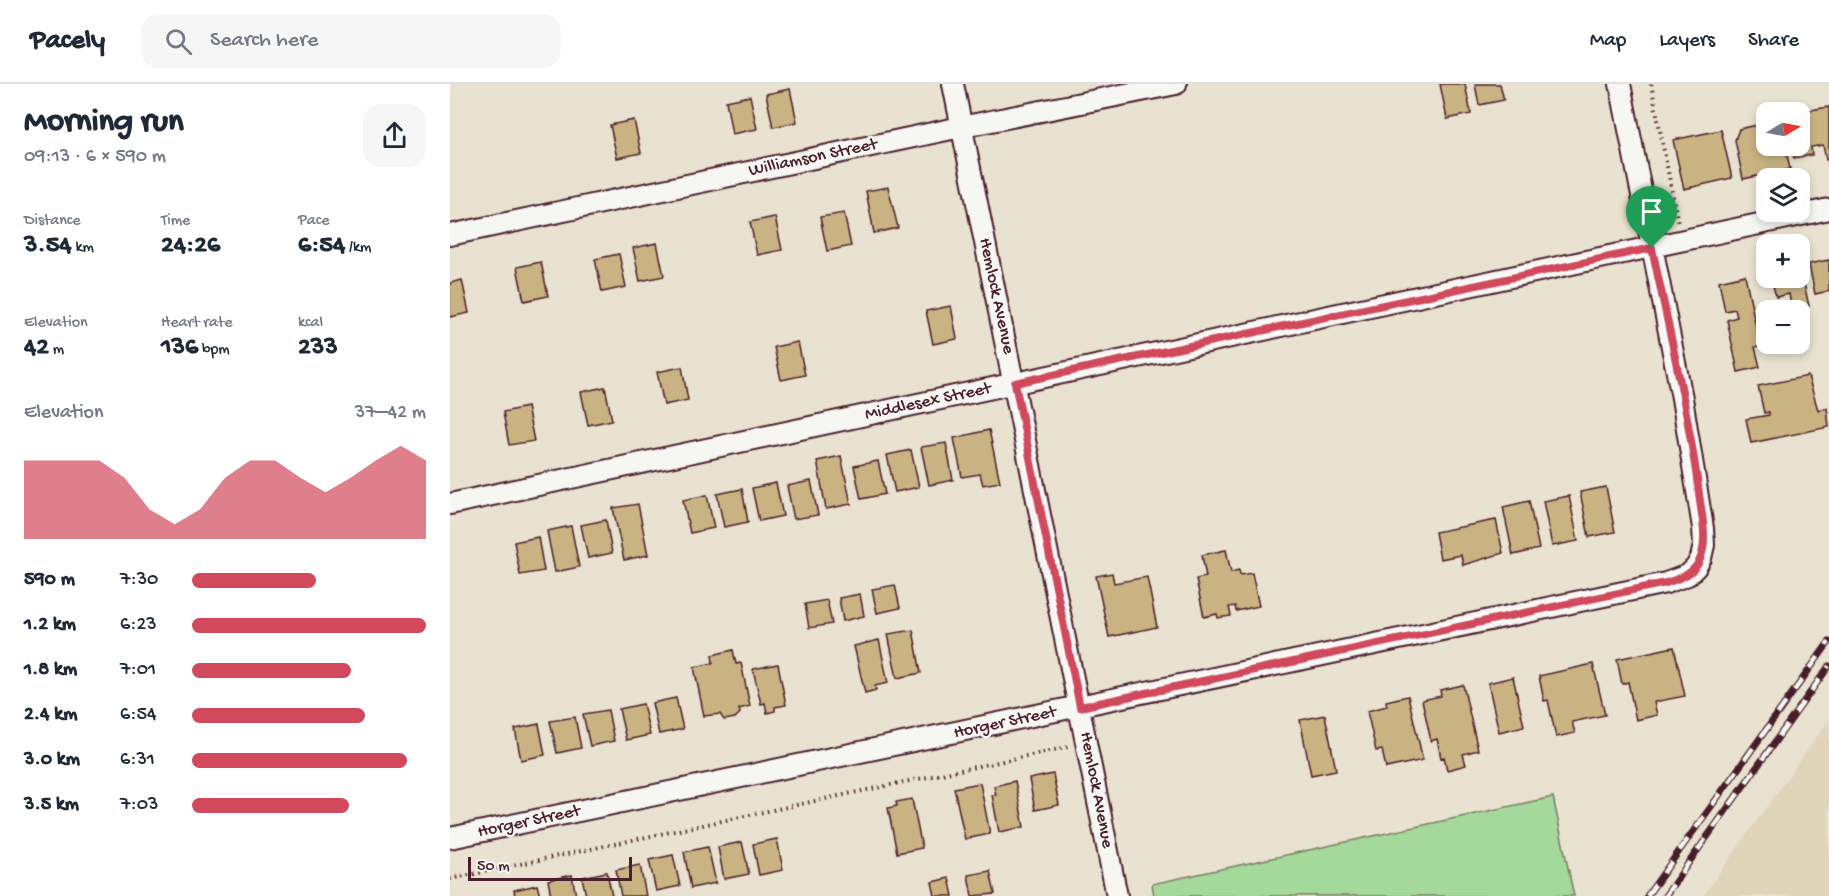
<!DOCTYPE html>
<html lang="en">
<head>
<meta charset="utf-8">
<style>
	:root { --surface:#fff; --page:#f6f6f7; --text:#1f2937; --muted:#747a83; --line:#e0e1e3; --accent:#d1495b }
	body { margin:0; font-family:"Gochi Hand",sans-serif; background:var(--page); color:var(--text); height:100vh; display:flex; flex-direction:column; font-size:22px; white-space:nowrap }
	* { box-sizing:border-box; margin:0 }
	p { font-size:20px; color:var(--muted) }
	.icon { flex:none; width:33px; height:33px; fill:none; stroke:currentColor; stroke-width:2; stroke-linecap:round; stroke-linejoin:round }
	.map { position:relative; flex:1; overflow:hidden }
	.side { display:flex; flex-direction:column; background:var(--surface); width:450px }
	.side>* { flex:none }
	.needle { width:39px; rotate:80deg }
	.fabs { position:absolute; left:1306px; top:18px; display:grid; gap:12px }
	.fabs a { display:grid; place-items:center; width:54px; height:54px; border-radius:12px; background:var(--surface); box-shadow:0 3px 9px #0003; font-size:30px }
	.scale { position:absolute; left:18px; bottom:15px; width:164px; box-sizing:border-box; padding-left:6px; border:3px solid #4a1f2b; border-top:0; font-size:16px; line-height:21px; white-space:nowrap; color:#4a1f2b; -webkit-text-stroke:4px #f6f6f2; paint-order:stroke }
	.pin { position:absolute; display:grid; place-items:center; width:51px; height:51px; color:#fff; margin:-62px -26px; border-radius:50% 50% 50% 0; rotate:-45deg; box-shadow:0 0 6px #0007 }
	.pin .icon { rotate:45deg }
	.round { display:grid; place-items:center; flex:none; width:63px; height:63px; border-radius:18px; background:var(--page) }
	.head { display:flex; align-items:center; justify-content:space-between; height:102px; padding:0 24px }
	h1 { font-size:33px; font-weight:700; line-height:45px }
	.stats { display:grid; grid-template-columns:repeat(3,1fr); gap:9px; height:102px; padding:6px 24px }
	.stats div { display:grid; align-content:center }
	.stats b { font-size:26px; font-weight:700 }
	.stats small { font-size:16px; font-weight:400 }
	.stats p { font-size:16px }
	.chart { height:168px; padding:12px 24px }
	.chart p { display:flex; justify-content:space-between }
	.chart svg { width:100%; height:108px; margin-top:6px; fill:var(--accent); opacity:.7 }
	ul { padding:0 24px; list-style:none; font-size:20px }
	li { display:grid; grid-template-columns:96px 72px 1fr; align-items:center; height:45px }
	li i { height:15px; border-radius:8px; background:var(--accent) }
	header { display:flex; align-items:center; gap:36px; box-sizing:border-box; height:84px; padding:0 30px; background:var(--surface); border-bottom:2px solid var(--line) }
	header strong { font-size:28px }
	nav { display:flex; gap:33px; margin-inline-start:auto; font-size:21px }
	.search { width:420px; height:54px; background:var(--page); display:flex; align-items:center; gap:15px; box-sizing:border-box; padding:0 21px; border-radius:18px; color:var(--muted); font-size:22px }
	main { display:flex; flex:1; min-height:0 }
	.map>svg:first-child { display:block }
</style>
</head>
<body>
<header>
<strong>Pacely</strong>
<div class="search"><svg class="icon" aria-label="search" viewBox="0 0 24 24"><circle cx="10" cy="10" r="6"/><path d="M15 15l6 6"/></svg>Search here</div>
<nav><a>Map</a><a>Layers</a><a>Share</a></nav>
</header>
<main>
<section class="side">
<div class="head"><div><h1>Morning run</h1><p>09:13 · 6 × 590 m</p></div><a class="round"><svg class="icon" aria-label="share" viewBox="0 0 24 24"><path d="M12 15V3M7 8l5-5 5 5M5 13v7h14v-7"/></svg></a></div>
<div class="stats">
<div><p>Distance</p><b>3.54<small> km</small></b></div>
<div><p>Time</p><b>24:26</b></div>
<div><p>Pace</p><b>6:54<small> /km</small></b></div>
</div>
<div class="stats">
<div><p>Elevation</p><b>42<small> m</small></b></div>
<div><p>Heart rate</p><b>136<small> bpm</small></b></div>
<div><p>kcal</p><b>233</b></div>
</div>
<div class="chart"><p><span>Elevation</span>37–42 m</p>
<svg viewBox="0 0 160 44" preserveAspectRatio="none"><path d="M0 44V12L10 12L20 12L30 12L40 19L50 32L60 38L70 32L80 19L90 12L100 12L110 19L120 25L130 19L140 12L150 6L160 12V44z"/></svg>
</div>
<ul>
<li><b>590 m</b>7:30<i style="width:53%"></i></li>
<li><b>1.2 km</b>6:23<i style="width:100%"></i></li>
<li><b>1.8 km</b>7:01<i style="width:68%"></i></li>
<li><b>2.4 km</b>6:54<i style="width:74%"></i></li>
<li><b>3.0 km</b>6:31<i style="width:92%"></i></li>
<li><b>3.5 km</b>7:03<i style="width:67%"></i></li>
</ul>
</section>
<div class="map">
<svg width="1379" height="812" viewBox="0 0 1379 812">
	<rect width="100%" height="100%" fill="#e9e2d0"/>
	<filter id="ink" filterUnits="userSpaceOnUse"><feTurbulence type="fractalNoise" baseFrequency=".0167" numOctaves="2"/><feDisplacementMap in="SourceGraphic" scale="12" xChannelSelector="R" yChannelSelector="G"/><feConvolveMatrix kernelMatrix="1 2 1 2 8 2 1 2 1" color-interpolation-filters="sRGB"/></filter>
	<g filter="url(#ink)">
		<path fill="#e0d4b9" d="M1379,636v176h-126z"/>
		<path fill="#a4d99b" stroke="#777c63" stroke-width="1.5" d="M1103,713l21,99h-420l-2,-12z"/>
		<path fill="#cab382" stroke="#4a1f2b" stroke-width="1.5" d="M990,0h25l6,30 -24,5z
			M1025,0h25l4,16 -25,5z
			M340,5l7,33 -24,5 -7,-33z
			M300,12l7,33 -25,5 -6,-33z
			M1379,23v52l-3,1 -3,-15 -12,2 1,8 -18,3 -3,-12h9v-34h-2z
			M184,36l7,33 -24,5 -7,-33z
			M1317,39v23h18l5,23 -47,10 -8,-39 4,-11z
			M1271,46l11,48 -48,11 -11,-49z
			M438,103l10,41 -24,5 -8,-42z
			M394,129l7,33 -24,5 -7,-34z
			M325,133l7,33 -25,5 -7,-33z
			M207,159l7,33 -24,5 -7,-33z
			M169,170l7,33 -24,5 -7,-33z
			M1379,176v31l-14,3 -6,-30z
			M91,178l7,34 -24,5 -7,-34z
			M1350,182l9,40 -17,4 -3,-16 -13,3 -5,-19h29z
			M1295,191l15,71 -5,1 5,20 -22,5 -11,-52 10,-3 -2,-8 -10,2 -6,-30z
			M12,196l7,33 -19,4v-34z
			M501,222l6,33 -24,5 -7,-33z
			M348,258l7,33 -24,5 -7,-33z
			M232,283l6,33 -24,5 -7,-33z
			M1358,292l10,34 9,-2 2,19 -78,16 -5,-24 23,-4v-3l-5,1 -6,-27z
			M155,303l7,33 -24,5 -7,-33z
			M77,323l7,34 -25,4 -6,-33z
			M539,346l11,52 -17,3 -3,-11 -18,3 -8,-39z
			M496,359l7,37 -24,5 -8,-38z
			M461,366l8,37 -24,5 -8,-37z
			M391,372l10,48 -25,5 -9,-48z
			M428,377l7,33 -24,5 -7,-33z
			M361,397l7,34 -24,4 -7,-33z
			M326,399l7,33 -24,5 -7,-33z
			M1156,403l9,45 -26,5 -9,-45z
			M292,405l6,33 -24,5 -7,-33z
			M257,411l7,33 -24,5 -7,-33z
			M1119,412l9,45 -26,5 -9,-45z
			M1079,417l10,48 -26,6 -10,-48z
			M188,420l10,51 -24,5 -11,-52z
			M156,436l6,33 -24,5 -7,-33z
			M1046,436l7,33 -40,12 -2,-10 -21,4 -5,-27z
			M121,442l8,41 -24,5 -8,-41z
			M88,453l6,34 -24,4 -6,-33z
			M776,466l5,22 8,-2 1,5 12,-2 7,33 -23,5 -1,-5 -6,1 2,9 -13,2 -1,-4 -13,3 -8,-38 10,-2 -4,-22z
			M662,489l2,10 33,-6 10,50 -48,10 -13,-61z
			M445,501l5,23 -23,5 -5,-24z
			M410,510l4,22 -21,5 -4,-23z
			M377,516l5,24 -23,4 -4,-24z
			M463,546l8,43 -24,5 -9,-44z
			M429,556l9,43 -13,3 1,4 -11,3 -11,-47z
			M1224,563l11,49 -31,6 3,13 -21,5 -8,-38 -6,2 -5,-25z
			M283,566l3,14 5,-1 9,43 -11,3 1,4 -5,5 -11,2 -4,-6 -16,2 -10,-49 19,-4 -1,-8z
			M328,580l8,41 -11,2v4l-8,2 -2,-10 -4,1 -8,-35z
			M1143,580l12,51 -33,7 3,11 -19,4 -8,-37 -4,1 -5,-25z
			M1063,593l11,49 -25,6 -11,-49z
			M1013,601l15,65 -15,4 3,11 -19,5 -3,-13 -3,1 -4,-19 -6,2 -9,-41 19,-4 -1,-6z
			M958,612l15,64 -37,8 -4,-18 -6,1 -9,-40 20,-5 -1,-5z
			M226,614l7,31 -24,5 -7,-31z
			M193,620l7,31 -24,5 -7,-31z
			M158,626l6,31 -24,5 -7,-32z
			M875,631l11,55 -25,5 -11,-55z
			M125,633l6,31 -24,5 -7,-32z
			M89,640l6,31 -24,5 -6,-31z
			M603,690l6,31 -24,5 -6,-31z
			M565,697l9,46 -25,5 -7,-37h4l-2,-9z
			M530,699l10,51 -25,5 -11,-51z
			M462,715l10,49 -25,5 -9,-45 9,-2 -1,-4z
			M327,755l6,31 -24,5 -6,-31z
			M292,758l7,32 -25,5 -6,-32z
			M258,763l8,36 -25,5 -7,-36z
			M223,771l7,31 -24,5 -7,-31z
			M190,781l6,31h-25l-5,-26z
			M540,787l5,23 -23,2 -4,-21z
			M157,788l5,24h-26l-4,-19z
			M122,791l4,21h-25l-3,-16z
			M499,794l4,18h-18l-3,-14z
			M87,801l3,11h-25l-1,-6z"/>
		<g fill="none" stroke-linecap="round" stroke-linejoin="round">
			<g stroke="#4a1f2b" stroke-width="24">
				<path id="minor" d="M503,0l164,812
					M0,151l511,-108 215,-43
					M0,420l1379,-295
					M0,754l1216,-255 22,-8 8,-8 5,-9 3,-13 -1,-17 -21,-130 -62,-314"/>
			</g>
			<path stroke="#4a1f2b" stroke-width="4" stroke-dasharray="1.5 4.5" stroke-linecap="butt" d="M1201,0l27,139
				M0,795l618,-132"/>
			<use href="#minor" stroke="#f6f6f2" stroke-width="20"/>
			<g stroke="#4a1f2b" stroke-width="7">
				<path id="rail" d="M1197,812l182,-254
					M1215,812l164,-230"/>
			</g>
			<use href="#rail" stroke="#f6f6f2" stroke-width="4.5" stroke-dasharray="14" stroke-linecap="butt"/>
		</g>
	</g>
	<g fill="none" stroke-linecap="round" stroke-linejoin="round" filter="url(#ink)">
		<g stroke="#fff" stroke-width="12">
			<path id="route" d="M1202,164c17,81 36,163 47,245 2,20 9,44 2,64 -5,16 -20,21 -35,26l-586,124 -65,-324z"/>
		</g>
		<use href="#route" stroke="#d1495b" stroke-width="8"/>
	</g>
	<g text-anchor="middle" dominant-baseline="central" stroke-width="5" stroke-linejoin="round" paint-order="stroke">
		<g font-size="18" fill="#4a1f2b" stroke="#f6f6f2">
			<text transform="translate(363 74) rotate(-12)">Williamson Street</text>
			<text transform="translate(546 212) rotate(78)">Hemlock Avenue</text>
			<text transform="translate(478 318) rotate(-12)">Middlesex Street</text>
			<text transform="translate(555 639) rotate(-12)">Horger Street</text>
			<text transform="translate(646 706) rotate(79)">Hemlock Avenue</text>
			<text transform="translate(79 738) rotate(-12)">Horger Street</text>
		</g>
	</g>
</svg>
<div class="fabs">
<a><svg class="needle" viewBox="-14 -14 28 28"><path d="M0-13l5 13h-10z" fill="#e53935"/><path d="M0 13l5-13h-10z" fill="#747a83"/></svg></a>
<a><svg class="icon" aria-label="layers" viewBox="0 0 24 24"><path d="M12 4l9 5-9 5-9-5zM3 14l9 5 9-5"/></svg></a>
<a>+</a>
<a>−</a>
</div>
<div class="scale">50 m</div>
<div class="pin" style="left:1202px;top:164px;background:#1e9e55"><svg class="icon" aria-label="arrive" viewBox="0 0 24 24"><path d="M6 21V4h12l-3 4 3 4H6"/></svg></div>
</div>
</main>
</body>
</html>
